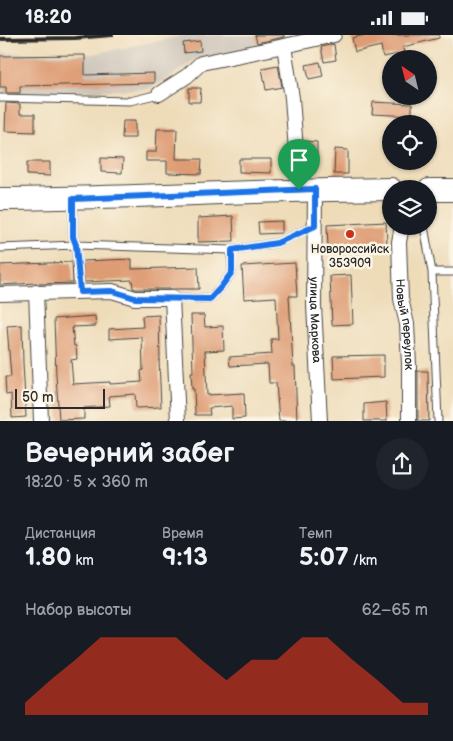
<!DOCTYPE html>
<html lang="ru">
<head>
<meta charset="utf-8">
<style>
	:root { --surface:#171b24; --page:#20242c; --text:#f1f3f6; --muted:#9ea1a6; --accent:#c8321e }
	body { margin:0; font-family:"Balsamiq Sans",sans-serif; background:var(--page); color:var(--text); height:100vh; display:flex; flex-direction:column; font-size:19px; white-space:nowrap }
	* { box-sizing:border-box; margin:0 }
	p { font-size:16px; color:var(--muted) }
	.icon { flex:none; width:28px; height:28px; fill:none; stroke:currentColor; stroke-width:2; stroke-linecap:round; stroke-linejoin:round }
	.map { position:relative; height:386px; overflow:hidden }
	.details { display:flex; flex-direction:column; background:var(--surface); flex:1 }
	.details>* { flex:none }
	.needle { width:32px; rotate:325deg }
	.tools { position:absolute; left:382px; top:15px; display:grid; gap:10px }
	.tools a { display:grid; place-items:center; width:55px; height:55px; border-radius:50%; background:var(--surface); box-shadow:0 1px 4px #0004; font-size:25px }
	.scale { position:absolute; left:15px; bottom:12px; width:90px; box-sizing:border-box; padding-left:5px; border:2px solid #2b2b2b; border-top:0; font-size:14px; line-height:18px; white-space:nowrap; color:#2b2b2b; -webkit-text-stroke:4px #fcf5e5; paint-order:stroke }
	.pin { position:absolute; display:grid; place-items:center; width:42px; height:42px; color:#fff; margin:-51px -21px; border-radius:50% 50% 50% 0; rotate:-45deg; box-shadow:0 0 5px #0007 }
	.pin .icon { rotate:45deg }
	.round { display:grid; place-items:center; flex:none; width:52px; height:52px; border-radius:26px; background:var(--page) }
	.headline { display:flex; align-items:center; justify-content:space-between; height:85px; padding:0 25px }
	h1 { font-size:28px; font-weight:700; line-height:38px }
	.metrics { display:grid; grid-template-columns:repeat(3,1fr); gap:8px; height:85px; padding:5px 25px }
	.metrics div { display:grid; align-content:center }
	.metrics b { font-size:25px; font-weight:700 }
	.metrics small { font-size:14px; font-weight:400 }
	.metrics p { font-size:14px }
	.chart { height:140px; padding:10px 25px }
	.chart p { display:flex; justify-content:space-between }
	.chart svg { width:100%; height:90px; margin-top:5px; fill:var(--accent); opacity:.7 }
	.status { display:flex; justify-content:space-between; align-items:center; height:35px; padding:0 25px; background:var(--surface); direction:ltr }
	.status svg { height:14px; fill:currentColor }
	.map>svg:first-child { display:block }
</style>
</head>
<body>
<div class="status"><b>18:20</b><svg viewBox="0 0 49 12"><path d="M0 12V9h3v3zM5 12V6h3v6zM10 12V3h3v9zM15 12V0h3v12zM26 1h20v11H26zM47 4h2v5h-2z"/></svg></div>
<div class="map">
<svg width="453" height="386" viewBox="0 0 453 386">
	<rect width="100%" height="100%" fill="#fcf5e5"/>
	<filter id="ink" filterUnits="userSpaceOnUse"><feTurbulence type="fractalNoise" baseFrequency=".02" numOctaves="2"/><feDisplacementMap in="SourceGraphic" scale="10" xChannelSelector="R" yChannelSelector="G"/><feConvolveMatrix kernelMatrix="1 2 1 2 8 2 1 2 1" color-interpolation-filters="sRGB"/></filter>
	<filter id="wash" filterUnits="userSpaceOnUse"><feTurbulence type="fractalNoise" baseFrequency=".0096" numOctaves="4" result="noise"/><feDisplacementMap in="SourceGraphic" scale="20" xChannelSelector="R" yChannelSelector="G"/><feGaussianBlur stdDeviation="1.12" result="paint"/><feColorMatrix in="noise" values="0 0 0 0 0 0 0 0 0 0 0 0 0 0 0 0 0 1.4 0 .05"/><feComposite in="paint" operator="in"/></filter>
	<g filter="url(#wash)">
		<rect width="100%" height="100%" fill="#eedcb9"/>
		<path fill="#cbc3b8" d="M188,0h125l-18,5 -100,19 -24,18 -24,12 -147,4v-40l93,1z"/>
		<g id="blocks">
			<path fill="#de9c74" d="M255,0h29v2l-27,6z
				M365,0h74v3l-36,9 1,6 -21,4 -2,-11 -26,6 -3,-14z
				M200,6l1,10 -17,2 -1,-10z
				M334,9l2,16 -12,2 -3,-15z
				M85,20v20l69,-2v10l-134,3v7h-14v-6h-6v-31z
				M320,27l3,14 -14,3 -3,-14z
				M278,30l4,22 -16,3 -4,-22z
				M189,53h12l-1,14h-11z
				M373,67l39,2v12l-40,-2z
				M6,68l14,1v10h15v18l-30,-1z
				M123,86h12v17h-13z
				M157,94h20l-1,30h26l-1,15 -34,-1v-12h-21v-9h10z
				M305,106l12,1v15h-12z
				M335,114l13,1v24h-14z
				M101,123l22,1 -1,14 -21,-1z
				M239,124h32v14l-32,-1z
				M27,127h23v14l-23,-1z
				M233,181l1,25 -36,1v-24z
				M282,186v12l-23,1 -1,-12z
				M386,187l1,21 -59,4 -1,-22z
				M132,224v10l66,-2 1,22h-63l-3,-1 -1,-8 -48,2 -2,-21z
				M72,227l1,21 -33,1 -4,-1 -36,2v-20z
				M295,228l2,33h-8l4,70h2l2,55h-18l-3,-38h-7l-1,-19 -38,2 -1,-9 43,-3 -1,-15h7l-2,-42 -32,2 -2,-33z
				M351,240l2,49 -21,1 -2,-49z
				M159,280l1,45h-1l2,47 -25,1 -1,-14 -26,2 1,10 -26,2v11l-25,1 -3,-45 -2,-56 41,-3 1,10 -24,1 2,19h2l1,13 -6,1 2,24 37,-2v2l32,-2 -1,-11 2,-1 -1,-33 -33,2v-10l34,-2 -1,-11z
				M191,280h13l1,12 18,-1 1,24 -19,1 2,44 37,-2 1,25 -13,1v-13l-23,2 1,7h-15l-1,-26h-2l-1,-17h2z
				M22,290l1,38 3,54 -14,1 -1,-24 -5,1 -1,-18h6l-4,-51z
				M384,320v22l-50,2 -1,-23z
				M418,336h10l1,50h-11z
				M386,367l1,19h-23v-17z"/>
		</g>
	</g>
	<g filter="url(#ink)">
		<use href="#blocks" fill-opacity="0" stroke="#484640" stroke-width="1"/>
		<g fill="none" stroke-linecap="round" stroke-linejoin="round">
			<g stroke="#484640" stroke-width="9">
				<path id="lane" d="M0,63l130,3 29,-7
					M73,166v36l3,8 155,5 46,-7 37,-17
					M424,191l8,46 6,149
					M0,213l76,-3 3,47
					M432,237h21
					M172,263l38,1 11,-12 11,-15 -1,-22"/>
			</g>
			<g stroke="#484640" stroke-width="16">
				<g id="street">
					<path d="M284,11l8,52 7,92"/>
					<path d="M159,59l28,-18 14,-13 83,-17 50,-11"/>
					<path id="s1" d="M315,154l-1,116 6,116"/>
					<path id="s2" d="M402,191l-3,16 2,57 6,25 2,41v56"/>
					<path d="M36,257l5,129"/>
					<path d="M0,259l112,-3 23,7h37l6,123"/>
				</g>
			</g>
			<g stroke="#484640" stroke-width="24">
				<path id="primary" d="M429,155h24
					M0,164c131,-1 261,-9 391,-10"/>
			</g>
			<use href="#lane" stroke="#fff" stroke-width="7"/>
			<use href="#street" stroke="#fff" stroke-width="14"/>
			<use href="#primary" stroke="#fff" stroke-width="22"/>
			<path stroke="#2b2b2b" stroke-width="4" d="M0,4l75,-1 37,-3"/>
		</g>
	</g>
	<g fill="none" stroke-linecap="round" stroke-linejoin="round" filter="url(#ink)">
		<g stroke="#fff" stroke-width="10">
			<path id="route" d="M315,154v37l-38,17 -45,7v22l-11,15 -11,12 -75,-1 -23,-7 -32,1 -4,-47 -3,-8v-38z"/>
		</g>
		<use href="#route" stroke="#1a73e8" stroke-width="6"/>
	</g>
	<circle fill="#c8321e" stroke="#fcf5e5" stroke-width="2" cx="350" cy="199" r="5"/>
	<g text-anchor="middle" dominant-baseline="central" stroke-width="5" stroke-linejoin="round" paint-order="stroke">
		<g font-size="12" fill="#2b2b2b" stroke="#fcf5e5">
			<text x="350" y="214">Новороссийск<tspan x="350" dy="14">353909</tspan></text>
		</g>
		<g font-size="12" fill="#2b2b2b" stroke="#fcf5e5">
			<text stroke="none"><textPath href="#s1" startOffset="131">улица Маркова</textPath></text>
			<text stroke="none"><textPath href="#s2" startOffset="99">Новый переулок</textPath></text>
		</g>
	</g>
</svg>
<div class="tools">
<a><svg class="needle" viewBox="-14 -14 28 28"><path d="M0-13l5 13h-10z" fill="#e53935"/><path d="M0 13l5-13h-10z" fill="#9ea1a6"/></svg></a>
<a><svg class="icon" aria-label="locate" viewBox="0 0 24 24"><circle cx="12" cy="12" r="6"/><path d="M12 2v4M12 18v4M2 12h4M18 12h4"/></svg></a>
<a><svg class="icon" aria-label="layers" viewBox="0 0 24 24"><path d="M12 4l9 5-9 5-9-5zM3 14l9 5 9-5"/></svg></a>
</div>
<div class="scale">50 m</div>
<div class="pin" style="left:299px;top:155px;background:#1e9e55"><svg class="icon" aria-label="arrive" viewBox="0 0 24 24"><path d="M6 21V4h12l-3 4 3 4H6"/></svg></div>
</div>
<section class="details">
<div class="headline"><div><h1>Вечерний забег</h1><p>18:20 · 5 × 360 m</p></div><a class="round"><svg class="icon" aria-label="share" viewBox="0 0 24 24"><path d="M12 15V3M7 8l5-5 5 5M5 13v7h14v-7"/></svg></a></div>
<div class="metrics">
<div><p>Дистанция</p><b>1.80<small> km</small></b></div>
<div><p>Время</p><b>9:13</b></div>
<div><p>Темп</p><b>5:07<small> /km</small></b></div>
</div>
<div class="chart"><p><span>Набор высоты</span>62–65 m</p>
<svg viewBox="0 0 160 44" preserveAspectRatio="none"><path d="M0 44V38L10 27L20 17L30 6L40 6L50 6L60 6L70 17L80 27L90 17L100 17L110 6L120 6L130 17L140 27L150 38L160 38V44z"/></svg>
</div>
</section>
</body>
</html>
